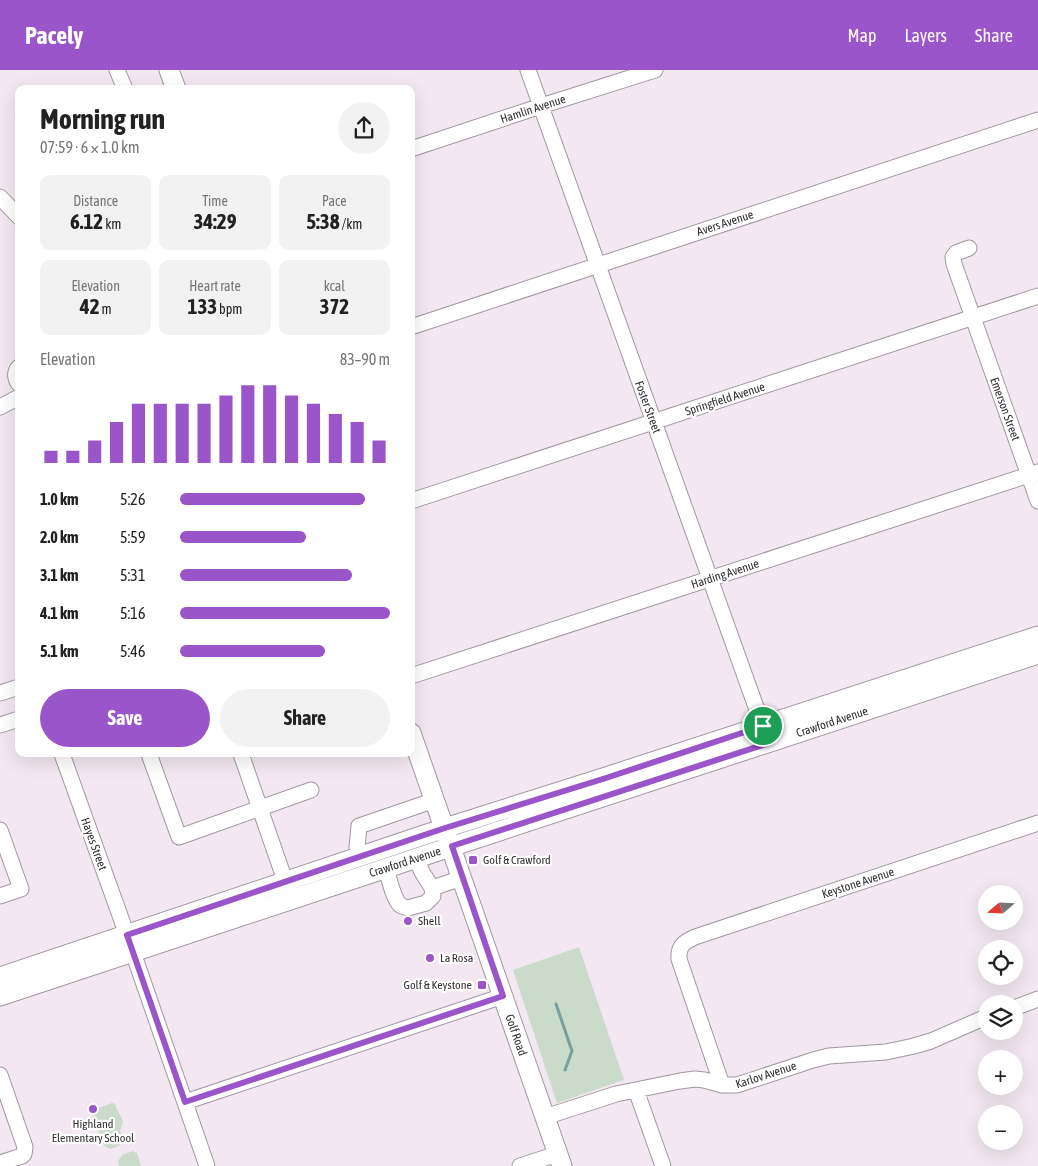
<!DOCTYPE html>
<html lang="en">
<head>
<meta charset="utf-8">
<style>
	:root { --surface:#fff; --page:#f2f2f2; --text:#222; --muted:#767676; --accent:#9b55ca }
	body { margin:0; font-family:"Asap Condensed",sans-serif; background:var(--page); color:var(--text); height:100vh; display:flex; flex-direction:column; font-size:19px; white-space:nowrap }
	* { box-sizing:border-box; margin:0 }
	p { font-size:16px; color:var(--muted) }
	.icon { flex:none; width:28px; height:28px; fill:none; stroke:currentColor; stroke-width:2; stroke-linecap:round; stroke-linejoin:round }
	.map { position:relative; flex:1; overflow:hidden }
	.side { position:absolute; left:15px; top:15px; width:400px; height:672px; display:flex; flex-direction:column; background:var(--surface); border-radius:10px; box-shadow:0 5px 20px #0002 }
	.side>* { flex:none }
	.needle { width:32px; rotate:251deg }
	.fabs { position:absolute; left:978px; top:815px; display:grid; gap:10px }
	.fabs a { display:grid; place-items:center; width:45px; height:45px; border-radius:50%; background:var(--surface); box-shadow:0 5px 20px #0002; font-size:25px }
	.pin { position:absolute; display:grid; place-items:center; width:42px; height:42px; color:#fff; margin:-21px; border:2px solid #fff; border-radius:50%; box-shadow:0 1px 5px #0007 }
	.round { display:grid; place-items:center; flex:none; width:52px; height:52px; border-radius:26px; background:var(--page) }
	.headline { display:flex; align-items:center; justify-content:space-between; height:85px; padding:0 25px }
	h1 { font-size:28px; font-weight:700; line-height:38px }
	.metrics { display:grid; grid-template-columns:repeat(3,1fr); gap:8px; height:85px; padding:5px 25px }
	.metrics div { display:grid; align-content:center; border-radius:10px; background:var(--page); text-align:center }
	.metrics b { font-size:21px; font-weight:700 }
	.metrics small { font-size:14px; font-weight:400 }
	.metrics p { font-size:14px }
	.chart { height:140px; padding:10px 25px }
	.chart p { display:flex; justify-content:space-between }
	.chart svg { width:100%; height:90px; margin-top:5px; stroke:var(--accent); stroke-width:6 }
	.button { display:flex; gap:10px; margin-top:auto; padding:10px 25px }
	.button a { flex:1; height:58px; border-radius:30px; background:var(--accent); color:#fff; font-size:20px; font-weight:700; line-height:58px; text-align:center }
	.button a+a { background:var(--page); color:var(--text) }
	ul { padding:0 25px; list-style:none; font-size:16px }
	li { display:grid; grid-template-columns:80px 60px 1fr; align-items:center; height:38px }
	li i { height:12px; border-radius:6px; background:var(--accent) }
	header { display:flex; align-items:center; gap:30px; box-sizing:border-box; height:70px; padding:0 25px; background:var(--accent); color:#fff }
	header strong { font-size:24px }
	nav { display:flex; gap:28px; margin-inline-start:auto; font-size:18px }
	.map>svg:first-child { display:block }
</style>
</head>
<body>
<header>
<strong>Pacely</strong>
<nav><a>Map</a><a>Layers</a><a>Share</a></nav>
</header>
<div class="map">
<svg width="1038" height="1096" viewBox="0 0 1038 1096">
	<rect width="100%" height="100%" fill="#f3e8f1"/>
	<path fill="#cadbcc" d="M579,877l45,133 -67,23 -44,-133z
		M112,1033l3,1c2,7 6,11 8,18l-3,9 3,9 -4,6 -9,3 -6,-3 -5,-15 -3,-2 -3,-10 5,-11z
		M133,1081l4,2 4,13h-22l-1,-5 4,-6z"/>
	<g fill="none" stroke-linecap="round" stroke-linejoin="round">
		<path stroke="#789e9e" stroke-width="3" d="M556,934l16,47 -7,19"/>
		<g stroke="#a197a0" stroke-width="17">
			<path id="minor" d="M117,0l8,19
				M528,0l238,665
				M411,79l130,-43 114,-36
				M0,127l19,20
				M969,178l-13,5 -3,4 1,7 84,237
				M411,257l627,-207
				M19,297c-5,5 -4,12 0,17
				M0,337l19,-10
				M411,431l627,-205
				M411,606l627,-204
				M0,623l19,-6
				M0,655l19,-6
				M62,684l65,181 80,231
				M149,684l30,83 132,-47
				M241,684l48,138
				M0,760l21,59 -21,7
				M361,786l-4,-9 2,-21 76,-26
				M416,788l6,14 10,16
				M386,798c3,10 7,30 14,37 3,2 4,2 8,3l18,-5 7,-7 -1,-8 30,-10
				M1014,938l24,-9
				M0,1005l25,72 -1,7 -2,2 -22,7
				M722,1015l-43,-126c-1,-13 5,-17 16,-22l343,-114
				M636,1020l27,76
				M185,1032l318,-106
				M545,1047l71,-23 64,-13 15,-2 9,1 18,5h15l76,-25 16,-4 57,-4 28,-6 17,-5 55,-24
				M520,1096l37,-12"/>
		</g>
		<g stroke="#a197a0" stroke-width="21">
			<path id="major" d="M169,0l7,19
				M411,663l151,433
				M0,907l445,-149 161,-51 432,-141
				M0,926l432,-143 606,-199"/>
		</g>
		<use href="#minor" stroke="#fff" stroke-width="15"/>
		<use href="#major" stroke="#fff" stroke-width="19"/>
	</g>
	<g fill="none" stroke-linecap="round" stroke-linejoin="round">
		<g stroke="#fff" stroke-width="10">
			<path id="route" d="M763,656l6,17 -317,103 51,150 -318,106 -58,-167 318,-107 161,-50z"/>
		</g>
		<use href="#route" stroke="#9b55ca" stroke-width="6"/>
	</g>
	<g fill="#9b55ca" stroke="#fff" stroke-width="2">
		<rect x="468" y="785" width="10" height="10" rx="2.5"/>
		<circle cx="408" cy="851" r="5"/>
		<circle cx="430" cy="888" r="5"/>
		<rect x="477" y="910" width="10" height="10" rx="2.5"/>
		<circle cx="93" cy="1039" r="5"/>
	</g>
	<g text-anchor="middle" dominant-baseline="central" stroke-width="4.5" stroke-linejoin="round" paint-order="stroke">
		<g font-size="12" fill="#343034" stroke="#fff">
			<text transform="translate(533 39) rotate(-18)">Hamlin Avenue</text>
			<text transform="translate(725 153) rotate(-18)">Avers Avenue</text>
			<text transform="translate(725 329) rotate(-18)">Springfield Avenue</text>
			<text transform="translate(648 337) rotate(70)">Foster Street</text>
			<text transform="translate(1005 339) rotate(70)">Emerson Street</text>
			<text transform="translate(725 504) rotate(-18)">Harding Avenue</text>
			<text transform="translate(832 652) rotate(-18)">Crawford Avenue</text>
			<text transform="translate(94 774) rotate(70)">Hayes Street</text>
			<text transform="translate(405 792) rotate(-18)">Crawford Avenue</text>
			<text transform="translate(858 813) rotate(-18)">Keystone Avenue</text>
			<text transform="translate(516 965) rotate(71)">Golf Road</text>
			<text transform="translate(766 1005) rotate(-18)">Karlov Avenue</text>
		</g>
		<g font-size="12" fill="#343034" stroke="#fff" text-anchor="start">
			<text x="483" y="790">Golf &amp; Crawford</text>
			<text x="418" y="851">Shell</text>
			<text x="440" y="888">La Rosa</text>
			<text x="472" y="915" text-anchor="end">Golf &amp; Keystone</text>
			<text x="93" y="1054" text-anchor="middle">Highland<tspan x="93" dy="14">Elementary School</tspan></text>
		</g>
	</g>
</svg>
<div class="fabs">
<a><svg class="needle" viewBox="-14 -14 28 28"><path d="M0-13l5 13h-10z" fill="#e53935"/><path d="M0 13l5-13h-10z" fill="#767676"/></svg></a>
<a><svg class="icon" aria-label="locate" viewBox="0 0 24 24"><circle cx="12" cy="12" r="6"/><path d="M12 2v4M12 18v4M2 12h4M18 12h4"/></svg></a>
<a><svg class="icon" aria-label="layers" viewBox="0 0 24 24"><path d="M12 4l9 5-9 5-9-5zM3 14l9 5 9-5"/></svg></a>
<a>+</a>
<a>−</a>
</div>
<div class="pin" style="left:763px;top:656px;background:#1e9e55"><svg class="icon" aria-label="arrive" viewBox="0 0 24 24"><path d="M6 21V4h12l-3 4 3 4H6"/></svg></div>
<section class="side">
<div class="headline"><div><h1>Morning run</h1><p>07:59 · 6 × 1.0 km</p></div><a class="round"><svg class="icon" aria-label="share" viewBox="0 0 24 24"><path d="M12 15V3M7 8l5-5 5 5M5 13v7h14v-7"/></svg></a></div>
<div class="metrics">
<div><p>Distance</p><b>6.12<small> km</small></b></div>
<div><p>Time</p><b>34:29</b></div>
<div><p>Pace</p><b>5:38<small> /km</small></b></div>
</div>
<div class="metrics">
<div><p>Elevation</p><b>42<small> m</small></b></div>
<div><p>Heart rate</p><b>133<small> bpm</small></b></div>
<div><p>kcal</p><b>372</b></div>
</div>
<div class="chart"><p><span>Elevation</span>83–90 m</p>
<svg viewBox="0 0 160 44" preserveAspectRatio="none"><path d="M5 44V38M15 44V38M25 44V33M35 44V24M45 44V15M55 44V15M65 44V15M75 44V15M85 44V11M95 44V6M105 44V6M115 44V11M125 44V15M135 44V20M145 44V24M155 44V33"/></svg>
</div>
<ul>
<li><b>1.0 km</b>5:26<i style="width:88%"></i></li>
<li><b>2.0 km</b>5:59<i style="width:60%"></i></li>
<li><b>3.1 km</b>5:31<i style="width:82%"></i></li>
<li><b>4.1 km</b>5:16<i style="width:100%"></i></li>
<li><b>5.1 km</b>5:46<i style="width:69%"></i></li>
</ul>
<div class="button"><a>Save</a><a>Share</a></div>
</section>
</div>
</body>
</html>
